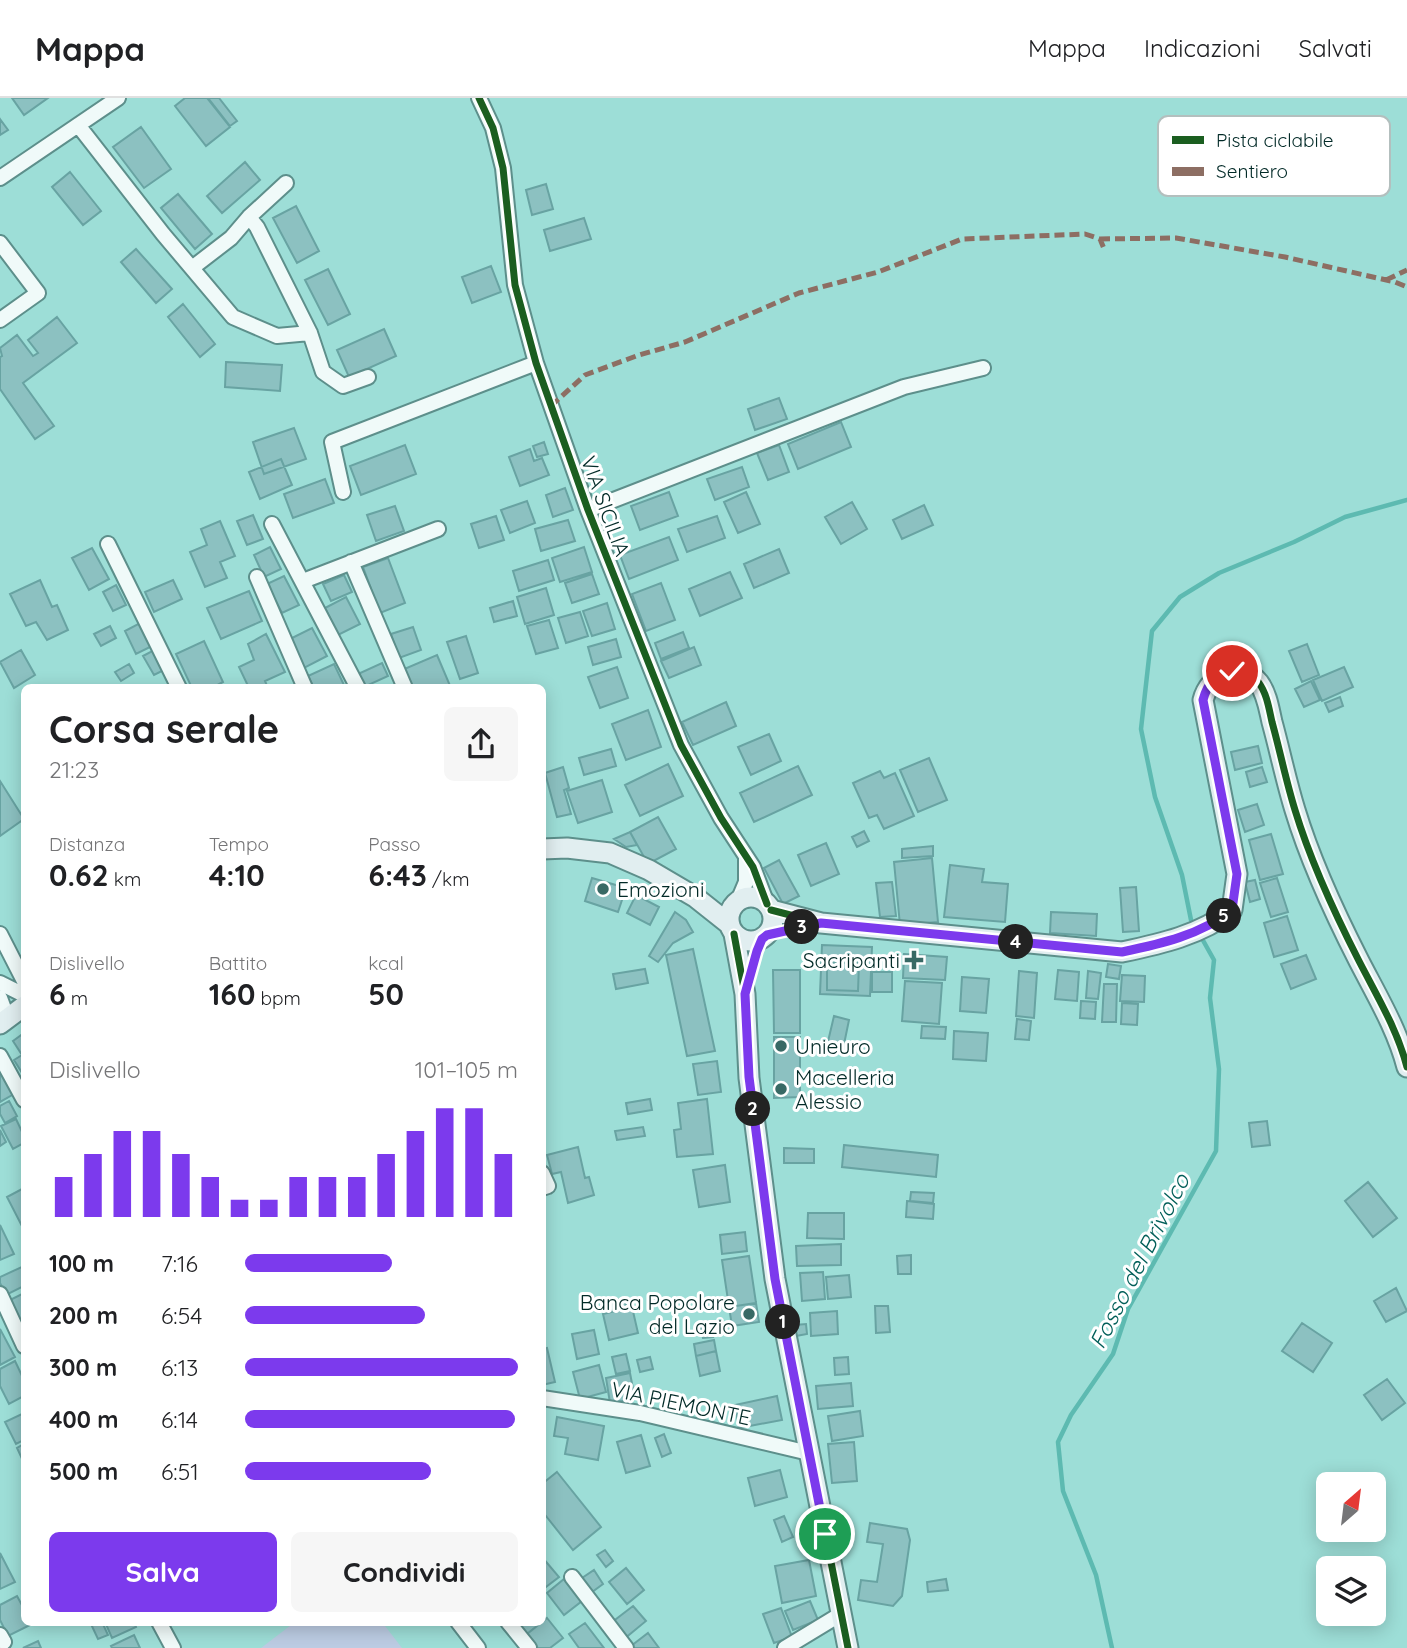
<!DOCTYPE html>
<html lang="it">
<head>
<meta charset="utf-8">
<style>
	:root { --surface:#fff; --page:#f6f6f6; --text:#202124; --muted:#757577; --line:#e0e0e0; --accent:#7c3aed }
	body { margin:0; font-family:Quicksand,sans-serif; background:var(--page); color:var(--text); height:100vh; display:flex; flex-direction:column; font-size:26px; white-space:nowrap }
	* { box-sizing:border-box; margin:0 }
	p { font-size:23px; color:var(--muted) }
	.icon { flex:none; width:38px; height:38px; fill:none; stroke:currentColor; stroke-width:2; stroke-linecap:round; stroke-linejoin:round }
	.map { position:relative; flex:1; overflow:hidden }
	.drawer { position:absolute; left:21px; top:586px; width:525px; height:942px; display:flex; flex-direction:column; background:var(--surface); border-radius:10px; box-shadow:0 4px 18px #0003 }
	.drawer>* { flex:none }
	.needle { width:46px; rotate:28deg }
	.buttons { position:absolute; left:1316px; top:1374px; display:grid; gap:14px }
	.buttons a { display:grid; place-items:center; width:70px; height:70px; border-radius:10px; background:var(--surface); box-shadow:0 4px 18px #0003; font-size:35px }
	.pin { position:absolute; display:grid; place-items:center; width:60px; height:60px; color:#fff; margin:-30px; border:4px solid #fff; border-radius:50%; box-shadow:0 2px 7px #0007 }
	.km { position:absolute; width:35px; height:35px; margin:-18px; border-radius:50%; background:#222; color:#fff; font-size:19px; line-height:35px; text-align:center }
	.round { display:grid; place-items:center; flex:none; width:74px; height:74px; border-radius:10px; background:var(--page) }
	.head { display:flex; align-items:center; justify-content:space-between; height:119px; padding:0 28px }
	h1 { font-size:38px; font-weight:800; line-height:52px }
	.stats { display:grid; grid-template-columns:repeat(3,1fr); gap:10px; height:119px; padding:7px 28px }
	.stats div { display:grid; align-content:center }
	.stats b { font-size:30px; font-weight:800 }
	.stats small { font-size:19px; font-weight:400 }
	.stats p { font-size:19px }
	.chart { height:196px; padding:14px 28px }
	.chart p { display:flex; justify-content:space-between }
	.chart svg { width:100%; height:126px; margin-top:7px; stroke:var(--accent); stroke-width:6 }
	.primary-button { display:flex; gap:14px; margin-top:auto; padding:14px 28px }
	.primary-button a { flex:1; height:80px; border-radius:10px; background:var(--accent); color:#fff; font-size:28px; font-weight:800; line-height:80px; text-align:center }
	.primary-button a+a { background:var(--page); color:var(--text) }
	ul { padding:0 28px; list-style:none; font-size:23px }
	li { display:grid; grid-template-columns:112px 84px 1fr; align-items:center; height:52px }
	li i { height:18px; border-radius:9px; background:var(--accent) }
	header { display:flex; align-items:center; gap:42px; box-sizing:border-box; height:98px; padding:0 35px; background:var(--surface); border-bottom:2px solid var(--line) }
	header strong { font-size:33px }
	nav { display:flex; gap:38px; margin-inline-start:auto; font-size:24px }
	.map>svg:first-child { display:block }
</style>
</head>
<body>
<header>
<strong>Mappa</strong>
<nav><a>Mappa</a><a>Indicazioni</a><a>Salvati</a></nav>
</header>
<div class="map">
<svg width="1407" height="1550" viewBox="0 0 1407 1550">
	<rect width="100%" height="100%" fill="#9dded7"/>
	<path fill="#bccce3" d="M295,1524h87l20,26h-141z"/>
	<g fill="none" stroke-linecap="round" stroke-linejoin="round">
		<path stroke="#5dbab1" stroke-width="4.5" d="M1195,829l-4,-7 -9,-45 -27,-78 -14,-68 11,-98 28,-34 39,-24 75,-31 51,-25 62,-17
			M1112,1550l-16,-73 -33,-84 -5,-49 13,-27 42,-61 15,-45 88,-158 3,-82 -9,-71 4,-38 -14,-25"/>
	</g>
	<path fill="#8cc1c1" stroke="#68a3a2" stroke-width="2" d="M12,0h36l-24,17z
		M185,0h22l23,29 -24,19 -31,-40z
		M208,0h11l18,23 -7,5z
		M0,21l8,11 -8,5z
		M141,29l30,42 -27,19 -31,-41z
		M245,64l15,18 -38,33 -15,-17z
		M70,74l31,39 -18,14 -31,-38z
		M546,86l7,25 -21,6 -6,-25z
		M178,96l34,40 -17,15 -34,-41z
		M296,108l23,45 -22,12 -24,-45z
		M584,120l7,21 -41,12 -6,-21z
		M136,151l36,40 -16,14 -35,-41z
		M491,168l10,26 -29,11 -10,-26z
		M328,171l22,45 -22,11 -23,-45z
		M183,206l32,40 -15,13 -32,-40z
		M57,219l20,26 -54,40 31,43 -19,13 -35,-50v-32l2,-1 -2,-8 17,-13 16,21 5,-3 -10,-13z
		M384,231l12,27 -47,21 -12,-27z
		M226,264l56,3 -2,26 -55,-4z
		M779,300l8,21 -32,11 -7,-21z
		M841,324l10,25 -53,22 -10,-25z
		M294,330l12,31 -42,15 -11,-32z
		M544,344l4,12 -11,3 -4,-11z
		M405,347l11,29 -55,21 -11,-29z
		M779,347l10,27 -21,8 -11,-27z
		M530,351l4,12 8,-3 7,17 -29,11 -11,-29z
		M281,361l11,26 -32,14 -11,-27z
		M742,369l7,20 -34,13 -8,-21z
		M325,381l9,24 -41,15 -9,-24z
		M565,390l8,22 -20,7 -7,-22z
		M669,394l9,24 -38,14 -9,-24z
		M746,394l14,32 -22,9 -14,-31z
		M527,403l8,22 -25,10 -9,-23z
		M852,404l15,27 -26,15 -16,-27z
		M924,407l9,20 -31,14 -9,-19z
		M395,408l9,25 -28,10 -9,-26z
		M253,417l10,24 -16,6 -10,-24z
		M496,418l8,24 -25,8 -8,-24z
		M717,418l8,22 -38,14 -9,-23z
		M568,422l7,21 -34,10 -6,-22z
		M220,423l15,35 -15,6 7,16 -22,9 -15,-35 17,-7 -6,-16z
		M669,439l9,23 -49,19 -9,-24z
		M270,449l11,22 -17,8 -10,-22z
		M584,449l8,25 -32,10 -8,-24z
		M92,450l17,31 -20,11 -17,-32z
		M779,451l10,24 -35,15 -10,-24z
		M388,460l17,45 -25,10 -17,-46z
		M548,462l6,20 -35,11 -6,-20z
		M730,474l12,26 -42,18 -11,-27z
		M592,476l7,20 -27,9 -7,-20z
		M344,477l8,17 -21,9 -8,-17z
		M284,478l15,29 -17,8 -15,-29z
		M40,482l12,27 5,-2 11,25 -21,10 -11,-18 -10,4 -16,-32z
		M173,482l9,19 -28,13 -9,-20z
		M661,485l14,37 -29,11 -14,-37z
		M116,487l10,20 -13,6 -10,-19z
		M546,490l8,27 -29,9 -8,-27z
		M249,493l13,30 -41,18 -14,-31z
		M346,499l14,27 -22,11 -13,-27z
		M513,503l4,15 -23,6 -4,-14z
		M607,505l8,26 -23,7 -9,-25z
		M580,514l8,24 -22,7 -8,-25z
		M549,522l9,28 -22,6 -9,-28z
		M142,524l12,23 -18,9 -11,-23z
		M110,528l6,12 -15,8 -7,-12z
		M413,529l8,23 -22,8 -8,-24z
		M312,530l15,28 -23,12 -14,-29z
		M683,534l6,16 -28,11 -6,-16z
		M266,536l19,38 -20,9 3,7h-19l-10,-21 15,-7 -6,-16z
		M466,538l12,37 -18,6 -13,-37z
		M616,541l5,18 -28,8 -5,-18z
		M204,543l19,41 -11,6h-20l-16,-34z
		M1307,546l12,31 -17,7 -13,-31z
		M694,549l7,18 -32,13 -8,-17z
		M156,551l10,20 -12,6 -11,-19z
		M21,552l14,25 -21,13 -14,-26z
		M437,557l14,33h-41l-8,-18z
		M382,565l6,13 -24,11 -6,-13z
		M129,566l5,9 -13,8 -6,-9z
		M334,566l10,21 -7,3h-23l-6,-12z
		M617,569l11,31 -28,10 -12,-31z
		M1344,569l9,20 -31,14 -9,-21z
		M1311,583l9,19 -16,7 -9,-18z
		M1340,599l3,9 -14,6 -4,-9z
		M726,604l10,24 -43,19 -11,-23z
		M648,612l13,37 -35,13 -14,-36z
		M769,636l12,27 -30,14 -13,-28z
		M1258,648l4,17 -27,7 -4,-18z
		M611,651l5,17 -32,9 -5,-17z
		M929,660l18,42 -29,12 -18,-42z
		M668,666l15,32 -43,20 -15,-31z
		M798,668l14,29 -58,27 -14,-29z
		M563,669l6,21 -5,2 7,24 -14,3 -12,-44z
		M1262,669l5,15 -17,5 -4,-15z
		M880,673l4,7 11,-5 19,43 -30,13 -7,-14 -8,3 -16,-35z
		M602,682l10,32 -34,11 -11,-32z
		M0,683l24,38 -24,17z
		M1257,706l7,21 -19,7 -7,-22z
		M658,719l18,32 -28,15 -18,-32z
		M864,733l5,10 -12,6 -5,-10z
		M630,734l7,13 -11,2 -12,-8z
		M1271,736l12,40 -23,6 -11,-40z
		M826,745l13,31 -28,12 -13,-31z
		M933,748v10l-31,2v-9z
		M932,760l6,64 -38,3 -6,-63z
		M779,762l20,36 -16,8 -19,-36z
		M950,767l34,4 -2,13 26,2 -3,38 -61,-5z
		M592,780l34,10 -8,24 -33,-11z
		M1277,780l11,34 -17,5 -11,-34z
		M1255,782l5,19 -10,3 -5,-20z
		M892,784l4,34 -16,1 -4,-34z
		M1136,789l3,44 -16,1 -3,-44z
		M636,797l23,12 -9,18 -23,-12z
		M675,814l11,8 7,12 -20,11 -15,19 -9,-6z
		M1051,814l46,2 -1,22 -46,-3z
		M1287,818l11,34 -24,7 -10,-34z
		M822,847l50,2 -2,49 -50,-2z
		M693,851l22,102 -28,5 -21,-101z
		M904,856l43,3 -2,23 -42,-2z
		M1306,857l10,24 -25,10 -10,-25z
		M827,865h32l-1,28 -31,-1z
		M1108,866l13,2 -2,13 -13,-2z
		M645,871l3,14 -32,6 -3,-15z
		M773,872h27v63h-26z
		M1058,872l21,2 -2,29 -22,-2z
		M1019,873l18,2 -3,45 -18,-2z
		M1088,873l13,2 -3,26 -12,-1z
		M872,874h20v20h-20z
		M1122,877l23,1 -1,26 -24,-1z
		M962,879l27,2 -3,34 -26,-2z
		M905,883l37,2 -3,41 -37,-3z
		M1104,886h13l-1,38h-14z
		M1081,903l15,1 -1,17 -15,-1z
		M1122,905l16,1 -1,21 -16,-1z
		M834,918l15,4 -7,34 -16,-4z
		M1017,921l14,2 -2,19 -14,-1z
		M922,928l24,1 -1,12 -24,-1z
		M954,933l34,2 -2,28 -33,-2z
		M24,935v43l-10,-16 8,-5 -9,-14z
		M774,939h26v60l-26,1z
		M717,963l4,31 -23,3 -5,-31z
		M0,972l14,24 -14,8z
		M650,1001l2,11 -24,4 -2,-11z
		M707,1001l6,55 -36,3 -3,-27 7,-1 -3,-26z
		M9,1003l8,15 -12,7 -5,-9v-8z
		M16,1021l8,17v7l-11,6 -12,-23z
		M1267,1023l3,24 -18,2 -3,-24z
		M643,1029l2,9 -28,4 -2,-9z
		M0,1032l6,12 -6,4z
		M844,1047l94,10 -2,22 -94,-10z
		M578,1049l7,31 4,-1 5,18 -26,8 -7,-31 -9,2 -5,-19z
		M784,1050l30,1v14h-30z
		M725,1067l5,37 -31,5 -6,-37z
		M1368,1084l29,36 -24,19 -28,-36z
		M24,1090v42l-17,-33z
		M911,1094l23,1 -1,10 -23,-2z
		M907,1103l27,3 -1,15 -27,-2z
		M808,1115h36v26l-37,-1z
		M0,1127l14,29 -14,6z
		M745,1134l2,19 -25,3 -2,-19z
		M841,1146v21l-44,1 -1,-20z
		M911,1157v19h-13l-1,-18z
		M749,1158l7,47 -27,4 -7,-47z
		M24,1168v20l-18,9 -6,-12v-6z
		M823,1174l2,27 -23,2 -2,-28z
		M849,1177l2,22 -23,2 -2,-22z
		M1396,1190l11,23 -21,11 -12,-21z
		M24,1195v42l-16,-34z
		M625,1200l1,9 -21,4 -1,-9z
		M756,1205l3,19 -27,4 -3,-19z
		M875,1208h13l2,26 -14,1z
		M632,1209l6,26 -29,7 -6,-26z
		M837,1213l1,23 -27,2 -1,-23z
		M710,1225l3,14 -10,1 -3,-13z
		M1302,1225l30,20 -19,29 -31,-21z
		M806,1226l1,10 -11,2 -1,-11z
		M0,1231l15,28 -15,8z
		M594,1232l5,24 -22,5 -5,-25z
		M714,1242l2,11 -20,5 -2,-12z
		M547,1250l8,34 -13,3v-36z
		M716,1253l4,20 -20,5 -4,-20z
		M626,1256l4,17 -14,3 -4,-17z
		M650,1259l3,12 -13,3 -3,-12z
		M848,1259l1,17 -14,1 -1,-17z
		M15,1263l9,19v16l-15,8 -9,-18v-17z
		M599,1267l7,27 -26,7 -7,-27z
		M630,1275l5,26 -25,4 -4,-25z
		M1387,1281l18,24 -23,17 -18,-25z
		M851,1285l2,23 -35,3 -2,-23z
		M777,1298l5,24 -43,8 -4,-23z
		M860,1313l3,25 -31,5 -4,-25z
		M24,1315v27l-8,4 -11,-22z
		M557,1319l47,9 -6,34 -33,-6 3,-16 -14,-2z
		M664,1336l7,19 -9,4 -7,-19z
		M641,1337l9,31 -24,7 -9,-31z
		M854,1344l3,39 -25,2 -4,-39z
		M24,1346v19l-7,-15z
		M780,1372l7,27 -32,9 -7,-28z
		M557,1374l44,55 -28,23 -31,-39v-27z
		M784,1418l9,21 -11,5 -8,-22z
		M870,1425l37,6 3,11 -8,56 -9,10 -35,-6 3,-20 16,2 6,-38 -16,-2z
		M605,1452l8,11 -7,6 -9,-12z
		M0,1455l15,29 -15,7z
		M542,1459l17,20 -17,13z
		M809,1462l7,36 -34,7 -7,-37z
		M626,1470l18,22 -17,14 -18,-22z
		M594,1472l9,14 -15,11 -9,-15z
		M564,1481l18,22 -18,14 -17,-22z
		M946,1481l2,11 -20,2 -1,-10z
		M17,1498l7,13v13l8,2 -24,12 -8,-16v-15z
		M810,1503l8,19 -25,10 -8,-19z
		M633,1508l13,15 -22,18 -13,-16z
		M781,1510l11,29 -18,6 -11,-29z
		M547,1520l16,20 -13,10h-12l-11,-14z
		M90,1524h12l6,13 -10,4z
		M105,1524h29l2,5 -24,11z
		M518,1524h24l-15,12z
		M585,1525l19,25h-25l-10,-14z
		M648,1535l11,15h-27l-1,-2z
		M134,1537l6,13h-28l-1,-2z
		M38,1543l3,7h-18z"/>
	<g fill="none" stroke-linecap="round" stroke-linejoin="round">
		<g stroke="#5d8f8b" stroke-width="18">
			<path id="street" d="M479,0l14,30 10,40 12,117 21,78 52,147 93,235 40,73 32,49 14,37
				M78,27l85,109 70,83 44,19 33,-3
				M0,80l118,-80
				M249,119l8,10 53,106 13,39 20,14 25,-9
				M0,145l38,50 -38,27
				M192,170l39,-30 18,-21 37,-34
				M343,394l-11,-50 204,-79
				M588,412l316,-123 79,-19
				M272,426l86,164
				M108,446l71,144
				M351,464l54,126
				M257,479l48,111
				M303,483l135,-52
				M738,803l8,-19v-23
				M0,836l24,47
				M0,885l24,12
				M0,900l7,19
				M0,958l24,44
				M542,1075l6,13 -6,2
				M0,1196l24,52
				M542,1300l98,15 169,40
				M572,1479l54,71
				M159,1524l14,26
				M458,1524l20,26
				M508,1524l21,26
				M0,1537l4,7
				M785,1550l56,-34"/>
		</g>
		<g stroke="#5d8f8b" stroke-width="23">
			<path id="secondary" d="M542,751l25,-1 43,5 39,17 46,27 34,27
				M729 821a22 22 0 1 1 44 0a22 22 0 1 1-44 0Z
				M771,812l50,13 301,29c38,-8 79,-17 110,-42l5,-36 -34,-174c6,-24 36,-42 56,-17 8,11 10,26 13,39 8,29 14,59 23,88 16,53 39,102 64,151 18,35 38,68 48,106
				M734,836l11,60 4,84 26,201 73,369
				M0,926l24,-18"/>
		</g>
		<use href="#street" stroke="#f0faf9" stroke-width="14"/>
		<use href="#secondary" stroke="#e1eef0" stroke-width="19"/>
		<path stroke="#8d6e63" stroke-width="5" stroke-dasharray="10 5" stroke-linecap="butt" d="M1100,141l76,-1 109,19 110,25 12,5
			M1386,182l21,-10
			M551,308l34,-31 54,-20 46,-13 114,-49 79,-21 84,-33 123,-5 15,5 5,12"/>
		<g stroke="#fff" stroke-width="11">
			<path id="cycleway" d="M479,0l14,30 10,40 12,117 21,78 52,147 93,235 40,73 32,49 14,37
				M771,812l50,13 301,29c38,-8 79,-17 110,-42l5,-36 -34,-174c6,-24 36,-42 56,-17 8,11 10,26 13,39 8,29 14,59 23,88 16,53 39,102 64,151 18,35 38,68 48,106
				M734,836l11,60 4,84 26,201 73,369"/>
		</g>
		<use href="#cycleway" stroke="#1b5e20" stroke-width="7"/>
	</g>
	<g fill="none" stroke-linecap="round" stroke-linejoin="round">
		<g stroke="#fff" stroke-width="14">
			<path id="route" d="M825,1436l-50,-255 -26,-202 -4,-83 12,-43 5,-12 5,-4 54,-12 301,29c38,-8 79,-17 110,-42l5,-36 -34,-174c4,-15 12,-27 29,-29"/>
		</g>
		<use href="#route" stroke="#7c3aed" stroke-width="9"/>
	</g>
	<g fill="#386965" stroke="#fff" stroke-width="2.5">
		<circle cx="603" cy="791" r="7"/>
		<path d="M910.5 851.5h7v7h7v7h-7v7h-7v-7h-7v-7h7z"/>
		<circle cx="781" cy="948" r="7"/>
		<circle cx="781" cy="991" r="7"/>
		<circle cx="749" cy="1216" r="7"/>
	</g>
	<g text-anchor="middle" dominant-baseline="central" stroke-width="6" stroke-linejoin="round" paint-order="stroke">
		<g font-size="21" fill="#022a27" stroke="#fff">
			<text transform="translate(606 408) rotate(70)">VIA SICILIA</text>
			<text transform="translate(681 1305) rotate(12)">VIA PIEMONTE</text>
		</g>
		<g font-size="21" fill="#022a27" stroke="#fff" text-anchor="start">
			<text x="617" y="791">Emozioni</text>
			<text x="900" y="862" text-anchor="end">Sacripanti</text>
			<text x="795" y="948">Unieuro</text>
			<text x="795" y="979">Macelleria<tspan x="795" dy="24">Alessio</tspan></text>
			<text x="735" y="1204" text-anchor="end">Banca Popolare<tspan x="735" dy="24">del Lazio</tspan></text>
		</g>
		<g font-size="23" font-style="italic" fill="#025f59" stroke="#fff">
			<text transform="translate(1139 1163) rotate(-63)">Fosso del Brivolco</text>
		</g>
	</g>
	<rect x="1158" y="18" width="232" height="80" rx="10" fill="#fff" stroke="#b3bfbe" stroke-width="2"/>
	<rect x="1172" y="38" width="32" height="8" fill="#1b5e20"/>
	<rect x="1172" y="69" width="32" height="9" fill="#8d6e63"/>
	<g font-size="19" fill="#022a27">
		<text x="1216" y="49">Pista ciclabile</text>
		<text x="1216" y="80">Sentiero</text>
	</g>
</svg>
<div class="buttons">
<a><svg class="needle" viewBox="-14 -14 28 28"><path d="M0-13l5 13h-10z" fill="#e53935"/><path d="M0 13l5-13h-10z" fill="#757577"/></svg></a>
<a><svg class="icon" aria-label="layers" viewBox="0 0 24 24"><path d="M12 4l9 5-9 5-9-5zM3 14l9 5 9-5"/></svg></a>
</div>
<div class="pin" style="left:825px;top:1436px;background:#1e9e55"><svg class="icon" aria-label="arrive" viewBox="0 0 24 24"><path d="M6 21V4h12l-3 4 3 4H6"/></svg></div>
<div class="pin" style="left:1232px;top:573px;background:#d93025"><svg class="icon" aria-label="check" viewBox="0 0 24 24"><path d="M5 12l5 5 9-10"/></svg></div>
<b class="km" style="left:783px;top:1224px">1</b>
<b class="km" style="left:753px;top:1011px">2</b>
<b class="km" style="left:802px;top:829px">3</b>
<b class="km" style="left:1016px;top:844px">4</b>
<b class="km" style="left:1224px;top:818px">5</b>
<section class="drawer">
<div class="head"><div><h1>Corsa serale</h1><p>21:23</p></div><a class="round"><svg class="icon" aria-label="share" viewBox="0 0 24 24"><path d="M12 15V3M7 8l5-5 5 5M5 13v7h14v-7"/></svg></a></div>
<div class="stats">
<div><p>Distanza</p><b>0.62<small> km</small></b></div>
<div><p>Tempo</p><b>4:10</b></div>
<div><p>Passo</p><b>6:43<small> /km</small></b></div>
</div>
<div class="stats">
<div><p>Dislivello</p><b>6<small> m</small></b></div>
<div><p>Battito</p><b>160<small> bpm</small></b></div>
<div><p>kcal</p><b>50</b></div>
</div>
<div class="chart"><p><span>Dislivello</span>101–105 m</p>
<svg viewBox="0 0 160 44" preserveAspectRatio="none"><path d="M5 44V30M15 44V22M25 44V14M35 44V14M45 44V22M55 44V30M65 44V38M75 44V38M85 44V30M95 44V30M105 44V30M115 44V22M125 44V14M135 44V6M145 44V6M155 44V22"/></svg>
</div>
<ul>
<li><b>100 m</b>7:16<i style="width:54%"></i></li>
<li><b>200 m</b>6:54<i style="width:66%"></i></li>
<li><b>300 m</b>6:13<i style="width:100%"></i></li>
<li><b>400 m</b>6:14<i style="width:99%"></i></li>
<li><b>500 m</b>6:51<i style="width:68%"></i></li>
</ul>
<div class="primary-button"><a>Salva</a><a>Condividi</a></div>
</section>
</div>
</body>
</html>
